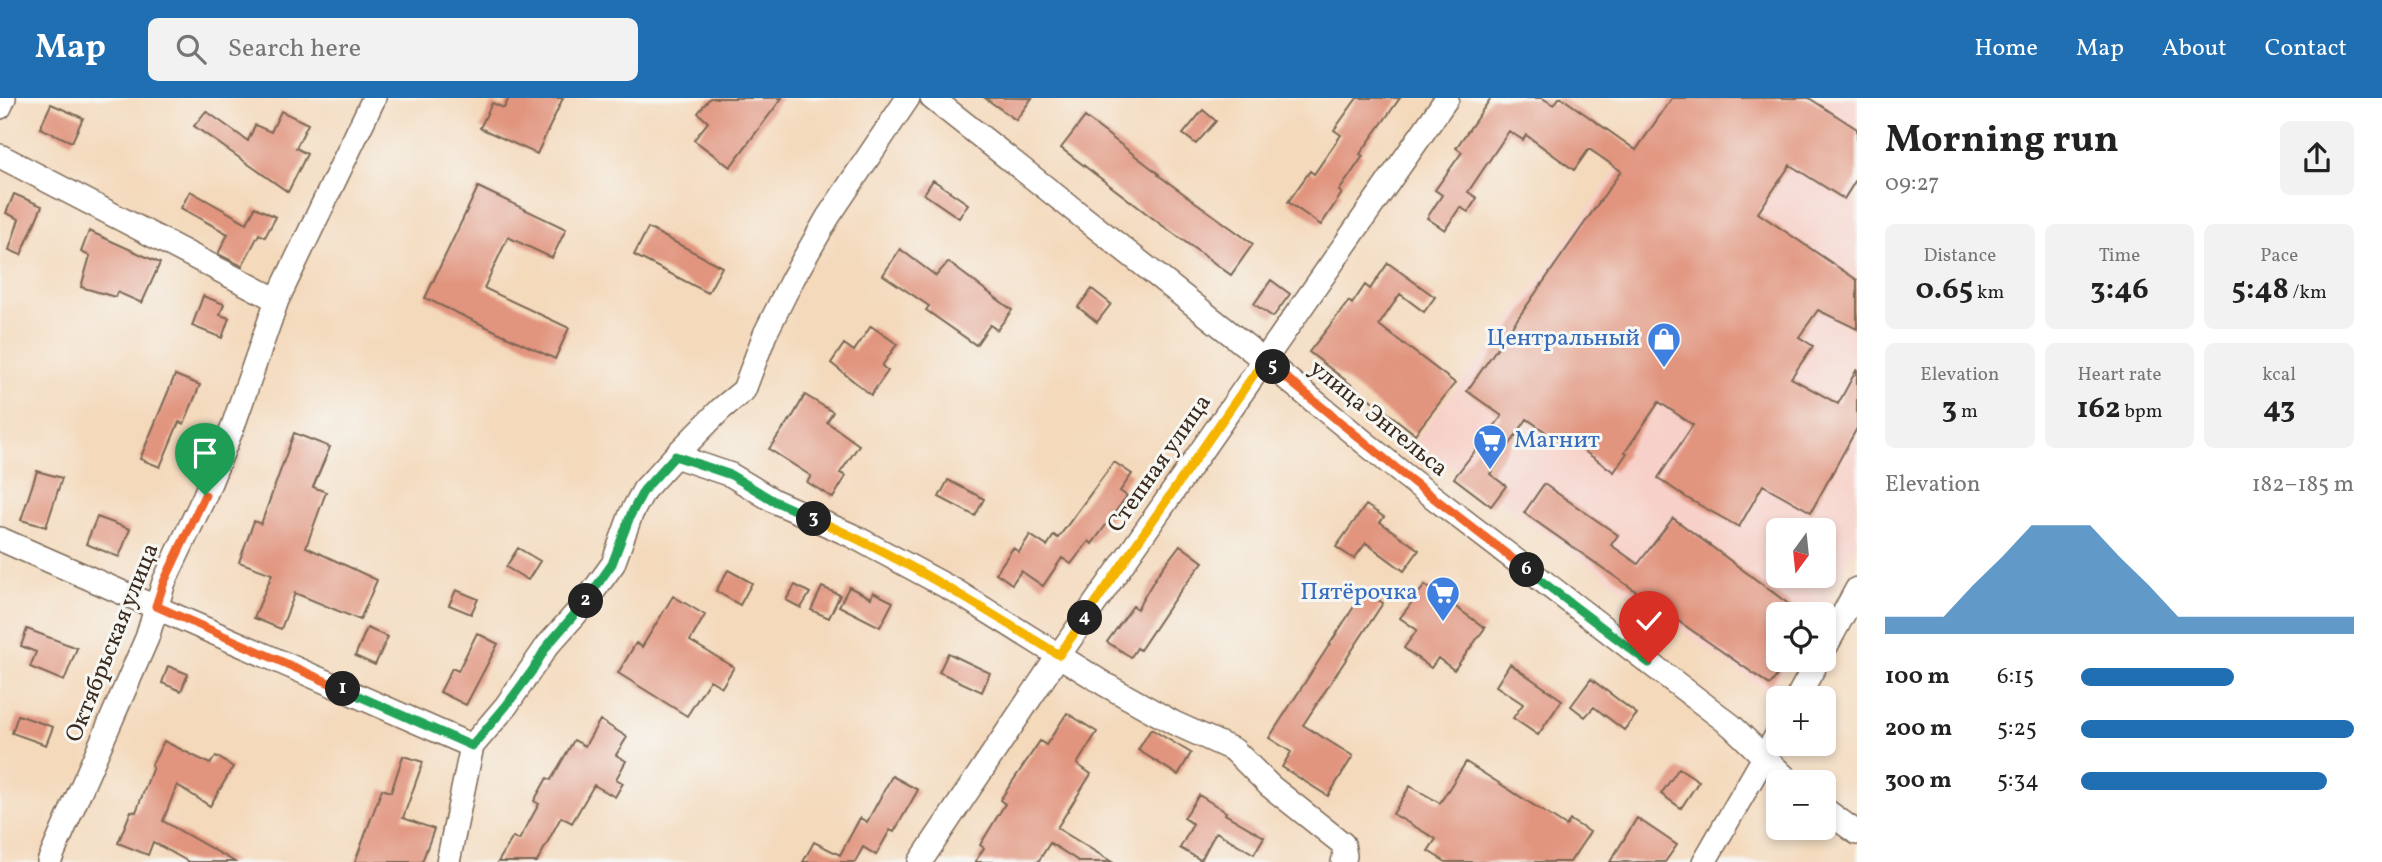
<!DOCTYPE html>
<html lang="en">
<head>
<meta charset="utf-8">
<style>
	:root { --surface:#fff; --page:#f2f2f2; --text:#222; --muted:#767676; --accent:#1f6fb2 }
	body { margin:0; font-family:Vollkorn,serif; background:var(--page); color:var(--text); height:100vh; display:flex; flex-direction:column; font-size:26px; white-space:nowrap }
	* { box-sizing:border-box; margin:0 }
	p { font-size:23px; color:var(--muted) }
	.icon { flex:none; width:38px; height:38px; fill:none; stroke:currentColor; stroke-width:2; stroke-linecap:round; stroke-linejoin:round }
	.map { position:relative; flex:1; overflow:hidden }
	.panel { display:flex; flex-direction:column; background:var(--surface); width:525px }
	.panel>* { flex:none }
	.needle { width:46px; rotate:195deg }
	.buttons { position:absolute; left:1766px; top:420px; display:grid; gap:14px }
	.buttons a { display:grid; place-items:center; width:70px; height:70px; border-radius:10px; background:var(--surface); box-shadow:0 4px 10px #0003; font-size:35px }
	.pin { position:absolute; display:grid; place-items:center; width:60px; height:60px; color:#fff; margin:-72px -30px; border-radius:50% 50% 50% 0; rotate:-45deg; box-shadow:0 0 7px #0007 }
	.pin .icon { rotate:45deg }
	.km { position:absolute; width:35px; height:35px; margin:-18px; border-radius:50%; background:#222; color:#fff; font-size:19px; line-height:35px; text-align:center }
	.round { display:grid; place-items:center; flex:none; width:74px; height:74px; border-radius:10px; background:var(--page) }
	.head { display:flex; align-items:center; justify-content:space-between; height:119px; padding:0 28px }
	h1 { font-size:38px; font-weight:700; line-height:52px }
	.stats { display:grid; grid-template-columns:repeat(3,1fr); gap:10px; height:119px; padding:7px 28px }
	.stats div { display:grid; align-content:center; border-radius:10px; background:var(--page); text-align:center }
	.stats b { font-size:30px; font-weight:700 }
	.stats small { font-size:19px; font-weight:400 }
	.stats p { font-size:19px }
	.chart { height:196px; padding:14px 28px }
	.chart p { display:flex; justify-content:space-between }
	.chart svg { width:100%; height:126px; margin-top:7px; fill:var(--accent); opacity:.7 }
	ul { padding:0 28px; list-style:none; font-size:23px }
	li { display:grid; grid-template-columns:112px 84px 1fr; align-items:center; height:52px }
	li i { height:18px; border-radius:9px; background:var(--accent) }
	header { display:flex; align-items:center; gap:42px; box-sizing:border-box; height:98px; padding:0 35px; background:var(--accent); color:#fff }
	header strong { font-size:33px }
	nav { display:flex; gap:38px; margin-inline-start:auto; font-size:24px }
	.search { width:490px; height:63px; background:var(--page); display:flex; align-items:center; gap:18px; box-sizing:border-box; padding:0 24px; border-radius:10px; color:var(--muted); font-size:26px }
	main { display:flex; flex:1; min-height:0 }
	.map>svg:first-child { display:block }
</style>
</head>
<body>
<header>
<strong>Map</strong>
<div class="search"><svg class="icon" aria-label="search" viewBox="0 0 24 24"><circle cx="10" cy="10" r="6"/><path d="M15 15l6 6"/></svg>Search here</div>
<nav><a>Home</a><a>Map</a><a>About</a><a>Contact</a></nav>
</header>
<main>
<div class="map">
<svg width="1857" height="764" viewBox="0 0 1857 764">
	<rect width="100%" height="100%" fill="#f6f6f2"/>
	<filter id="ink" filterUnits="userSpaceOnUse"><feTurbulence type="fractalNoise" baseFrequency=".0143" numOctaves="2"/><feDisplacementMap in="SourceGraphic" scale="14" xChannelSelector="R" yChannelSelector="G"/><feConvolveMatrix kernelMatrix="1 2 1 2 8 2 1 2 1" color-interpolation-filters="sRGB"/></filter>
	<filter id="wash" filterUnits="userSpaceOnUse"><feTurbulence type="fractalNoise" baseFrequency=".00686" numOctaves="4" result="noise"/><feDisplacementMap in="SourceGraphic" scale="28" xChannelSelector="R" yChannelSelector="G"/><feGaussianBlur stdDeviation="1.57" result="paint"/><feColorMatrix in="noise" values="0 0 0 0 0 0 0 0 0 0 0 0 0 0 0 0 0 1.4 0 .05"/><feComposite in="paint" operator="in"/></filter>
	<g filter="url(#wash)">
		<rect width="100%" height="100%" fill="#f4d9bb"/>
		<path fill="#f7d1c9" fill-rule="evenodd" d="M1667,0h190v445l-36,71h-43v46h13l-22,33 -354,-252 32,-42 50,-60zM1778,432h46v46h-46z"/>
		<g id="blocks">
			<path fill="#e1947e" d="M509,0h54l-26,56 -57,-26 12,-25 12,5z
				M710,0h72l-52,69 -36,-27 14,-18 -10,-9z
				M985,0h47l-16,22z
				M1357,0h43l-40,56 3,2 -24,35 3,2 -21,32 -33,-23 22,-31 4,3 27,-39 -7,-5z
				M1491,0h51l12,7 5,-7h3l74,52 36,-52h137l48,31v49l-13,21 -54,-34 -32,48 99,67v49l-39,-19 -19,27 14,9 -22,32 47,26 19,-35v59l-46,84 -48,-27 -24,42 -52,-29 -29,-20 35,-53 -34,-23 -34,50 2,1 -13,19 -40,-28 -4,5 -43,-30 -37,55 16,12 -15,20 -37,-28 48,-62 -35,-25 154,-220 -32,-22 -15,21 -48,-35 -3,5 -14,-9 -41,61 9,6 -9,14 -8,-5 -15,23 -18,-12 15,-23 -7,-5 27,-38 -6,-4z
				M51,6l32,14 -11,24 -32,-14z
				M1203,12l13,11 -20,23 -13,-10z
				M206,13l42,30 7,-16 16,7 10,-21 27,13 -12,24 11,6 -19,38 -94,-66z
				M1085,19l74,57 -1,1 95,69 -22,31 -68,-49 -102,-78z
				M933,82l35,24 -9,14 -35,-24z
				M478,89l88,42 -14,29 -44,-21 -24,51 85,40 -14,31 -130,-61z
				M190,93l57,32 8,-16 21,10 -11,20 -6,-3 -17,32 -24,-12 10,-20 -47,-26z
				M14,96l28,12 -21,49 -12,-5 10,-31 -13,-6z
				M648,130l74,39 -14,26 -74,-38z
				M89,133l71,32 -18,40 -25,-11 -2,5 -34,-10 9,-31 -9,-4z
				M900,151l36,27 12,-14 64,48 -15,20 -7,-5 -14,20 -50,-35 3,-4 -46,-31z
				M1388,165l47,34 -11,15 -24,-18 -21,31 76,58 -40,51 -106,-82 40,-51 3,3 13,-19 5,4z
				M1271,182l19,14 -17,23 -19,-13z
				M1092,191l19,15 -14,18 -19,-15z
				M203,198l21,8 -4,11 9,3 -7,20 -30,-12z
				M871,228l26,18 -15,22 6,5 -17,24 -40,-32 13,-19 10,7z
				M175,277l25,10 -16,39 -5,-2 -19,45 -20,-8z
				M805,297l28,17 -6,10 32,23 -19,28 6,3 -13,22 -26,-16 4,-6 -42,-27 20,-29 1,1z
				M294,335l36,14 -17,40 13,5 -20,55 71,33 -17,40 -65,-27 -14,36 -27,-11 18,-44 -33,-12 15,-41 7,3z
				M1114,364l18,12 -12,17 7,5 -35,48 -3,-3 -18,23 -9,-6 -19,28 -22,-15 -9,13 -16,-11 17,-25 6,4 11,-17 17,11 7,-11 4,3z
				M37,373l25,7 -16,49 -25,-7z
				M948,382l36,19 -9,17 -36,-19z
				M1544,386l74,51 -7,10 27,19 35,-46 129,96h-24v46h10l-18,25 -246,-172z
				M1366,407l18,12 -4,5 39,28 -15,21 -38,-28 -12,16 -18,-12z
				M97,419l33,12 -11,28 -33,-13z
				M1180,447l23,17 -28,36 -35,52 -3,-2 -6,9 -24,-15 26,-36 4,3 20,-34z
				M518,450l22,13 -12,19 -22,-13z
				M728,472l24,13 -12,22 -24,-14z
				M795,487l15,8 -9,15 -15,-8z
				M1425,487l60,43 -31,42 -16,-12 -7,10 -27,-20 13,-18 -17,-12z
				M822,489l18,8 -11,23 -18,-8z
				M849,489l22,11 2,-6 20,10 -13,25 -41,-21z
				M456,492l22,9 -7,15 -22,-9z
				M1364,493l19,12 -80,122 50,31 -25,40 -46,-29 9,-15 -22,-14z
				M673,498l32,19 -15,26 44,26 -12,20 -12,-7 -23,36 -69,-43 18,-30 6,4z
				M367,530l21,9 -13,28 -20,-9z
				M27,531l50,19 -13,33 -34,-14 6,-15 -15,-6z
				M477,535l21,11 -32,61 -26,-13 12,-24 6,3z
				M948,555l42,20 -8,19 -43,-20z
				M1510,566l52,36 -24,35 -25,-17 10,-14 -27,-18z
				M168,568l20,8 -7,17 -19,-8z
				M1591,581l46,35 -13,16 -30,-23 -9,10 -14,-11z
				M1067,615l30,19 -20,32 14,10 -34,54 55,34h-32l-30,-19 -12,19h-63l9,-14 -4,-3 25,-41 -5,-4 40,-59 6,4z
				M18,617l35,12 -7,18 -34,-12z
				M600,622l27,17 -11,18 10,6 -10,18 7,4 -8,14 -21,-12 -22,38 -11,-6 -24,45h-39l15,-25 6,3 20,-36 -5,-3 13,-23 4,2 23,-40 11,6z
				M1151,631l40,24 -13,22 -40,-25z
				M164,643l46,23 6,-8 17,11 -23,39 -33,-21 -14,36 72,41h-46l-36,-20 -5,13 -30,-12 13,-32 5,1 17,-45 -2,-1z
				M403,658l20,6 -20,56 31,11 -12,33h-67l27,-73 9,3z
				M1466,664l100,64 4,-6 20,12 -20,30h-124l-18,-11 8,-12 -43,-25 17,-28 30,17z
				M1679,670l20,13 -18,27 -20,-14z
				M892,678l26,14 -24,42 -4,-2 -14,25 -13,-8 -8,15h-52l11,-20 26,13 20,-37 7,4z
				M1199,697l27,17 -1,2 39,23 -10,17 -38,-22 -15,28 -21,-12 13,-24 -9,-6z
				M1637,720l40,27 -12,17h-55z"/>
		</g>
	</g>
	<g filter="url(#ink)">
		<use href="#blocks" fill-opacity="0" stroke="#7c6755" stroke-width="2"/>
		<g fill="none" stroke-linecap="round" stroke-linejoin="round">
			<g stroke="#7c6755" stroke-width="26">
				<path id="minor" d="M932,0l332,262 139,114 329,252 58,56
					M0,9l4,-9
					M0,58l277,144
					M675,358l56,19 43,26 79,35 104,56 149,93 68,38 60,27 36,36 73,58 2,12 -2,6
					M0,441l472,207
					M1824,552l33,-61
					M1797,600l21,-38
					M1824,711l33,24
					M49,764l98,-224 17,-56 41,-87 28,-69 44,-126 97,-202
					M448,764l24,-116 34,-40 41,-60 34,-38 32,-44 18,-50 13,-24 31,-34 46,-47 23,-19 21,-56 27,-54 36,-63 80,-119
					M920,764l139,-207 388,-557
					M1704,764l74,-129"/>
			</g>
			<use href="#minor" stroke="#fff" stroke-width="23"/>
		</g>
	</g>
	<g fill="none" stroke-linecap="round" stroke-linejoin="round" filter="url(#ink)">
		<g stroke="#fff" stroke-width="14">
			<path id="split-1" d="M205,397l-41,87 -8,24 187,83"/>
		</g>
		<g stroke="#fff" stroke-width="14">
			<path id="split-2" d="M343,591l129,57 34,-40 26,-35 15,-25 39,-45"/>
		</g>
		<g stroke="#fff" stroke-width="14">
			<path id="split-3" d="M586,503l26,-37 19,-50 13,-24 31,-34 56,19 43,26 40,18"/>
		</g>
		<g stroke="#fff" stroke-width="14">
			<path id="split-4" d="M814,421c86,37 165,87 245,136l26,-37"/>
		</g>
		<g stroke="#fff" stroke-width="14">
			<path id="split-5" d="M1085,520l179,-258 9,7"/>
		</g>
		<g stroke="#fff" stroke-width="14">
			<path id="split-6" d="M1273,269l130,107 124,96"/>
		</g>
		<g stroke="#fff" stroke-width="14">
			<path id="split-7" d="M1527,472l122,93"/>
		</g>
		<use href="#split-1" stroke="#f0652b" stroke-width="9"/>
		<use href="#split-2" stroke="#22a559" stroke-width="9"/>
		<use href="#split-3" stroke="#22a559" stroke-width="9"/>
		<use href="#split-4" stroke="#f5b400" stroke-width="9"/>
		<use href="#split-5" stroke="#f5b400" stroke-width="9"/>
		<use href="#split-6" stroke="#f0652b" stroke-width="9"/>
		<use href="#split-7" stroke="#22a559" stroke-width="9"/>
	</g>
	<defs>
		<g id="shop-pin" transform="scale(1.75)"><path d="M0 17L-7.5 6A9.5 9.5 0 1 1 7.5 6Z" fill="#3f7fe0" stroke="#f6f6f2"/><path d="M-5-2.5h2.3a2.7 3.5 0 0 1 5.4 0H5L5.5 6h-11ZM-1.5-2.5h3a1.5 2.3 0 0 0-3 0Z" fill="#fff"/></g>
		<g id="supermarket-pin" transform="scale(1.75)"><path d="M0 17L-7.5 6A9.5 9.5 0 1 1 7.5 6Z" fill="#3f7fe0" stroke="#f6f6f2"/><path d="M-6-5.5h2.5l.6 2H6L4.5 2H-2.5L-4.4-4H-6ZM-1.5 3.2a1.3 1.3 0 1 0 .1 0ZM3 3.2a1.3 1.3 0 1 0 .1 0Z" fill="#fff"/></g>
	</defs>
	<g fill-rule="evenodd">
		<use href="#shop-pin" x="1664" y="241"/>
		<use href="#supermarket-pin" x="1490" y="343"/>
		<use href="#supermarket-pin" x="1443" y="495"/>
	</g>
	<g text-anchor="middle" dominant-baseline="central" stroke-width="6" stroke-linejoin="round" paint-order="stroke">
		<g font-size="24" fill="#366cbe" stroke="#f6f6f2" text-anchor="end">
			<text x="1640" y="241">Центральный</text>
			<text x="1514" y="343" text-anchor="start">Магнит</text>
			<text x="1418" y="495">Пятёрочка</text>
		</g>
		<g font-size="24" fill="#3b2a1e" stroke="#f6f6f2">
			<text transform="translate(1378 321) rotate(39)">улица Энгельса</text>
			<text transform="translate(1160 366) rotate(-55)">Степная улица</text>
			<text transform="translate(113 545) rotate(-68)">Октябрьская улица</text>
		</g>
	</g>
</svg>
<div class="buttons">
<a><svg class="needle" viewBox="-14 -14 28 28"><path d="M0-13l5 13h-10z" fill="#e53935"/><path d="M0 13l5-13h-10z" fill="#767676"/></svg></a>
<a><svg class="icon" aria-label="locate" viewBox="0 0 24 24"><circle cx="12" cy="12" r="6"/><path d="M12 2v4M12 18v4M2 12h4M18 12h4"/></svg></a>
<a>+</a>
<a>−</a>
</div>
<div class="pin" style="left:205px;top:397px;background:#1e9e55"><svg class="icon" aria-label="arrive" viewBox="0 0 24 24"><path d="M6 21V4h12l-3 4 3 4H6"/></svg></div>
<div class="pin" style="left:1649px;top:565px;background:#d93025"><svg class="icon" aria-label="check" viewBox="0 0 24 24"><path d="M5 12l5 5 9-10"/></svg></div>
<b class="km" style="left:343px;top:591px">1</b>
<b class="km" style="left:586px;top:503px">2</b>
<b class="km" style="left:814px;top:421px">3</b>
<b class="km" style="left:1085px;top:520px">4</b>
<b class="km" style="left:1273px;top:269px">5</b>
<b class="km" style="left:1527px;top:472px">6</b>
</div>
<section class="panel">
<div class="head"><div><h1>Morning run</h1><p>09:27</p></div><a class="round"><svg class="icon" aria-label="share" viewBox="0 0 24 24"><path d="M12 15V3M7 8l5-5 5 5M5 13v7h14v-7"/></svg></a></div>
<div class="stats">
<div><p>Distance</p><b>0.65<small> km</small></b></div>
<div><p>Time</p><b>3:46</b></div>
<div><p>Pace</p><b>5:48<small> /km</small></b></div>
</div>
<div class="stats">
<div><p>Elevation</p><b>3<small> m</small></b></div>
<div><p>Heart rate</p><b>162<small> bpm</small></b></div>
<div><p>kcal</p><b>43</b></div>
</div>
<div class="chart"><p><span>Elevation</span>182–185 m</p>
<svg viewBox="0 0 160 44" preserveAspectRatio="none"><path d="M0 44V38L10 38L20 38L30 27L40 17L50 6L60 6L70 6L80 17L90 27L100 38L110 38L120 38L130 38L140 38L150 38L160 38V44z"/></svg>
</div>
<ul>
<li><b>100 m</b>6:15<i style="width:56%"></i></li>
<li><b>200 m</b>5:25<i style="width:100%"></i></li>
<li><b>300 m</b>5:34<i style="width:90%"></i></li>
</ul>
</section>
</main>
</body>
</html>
